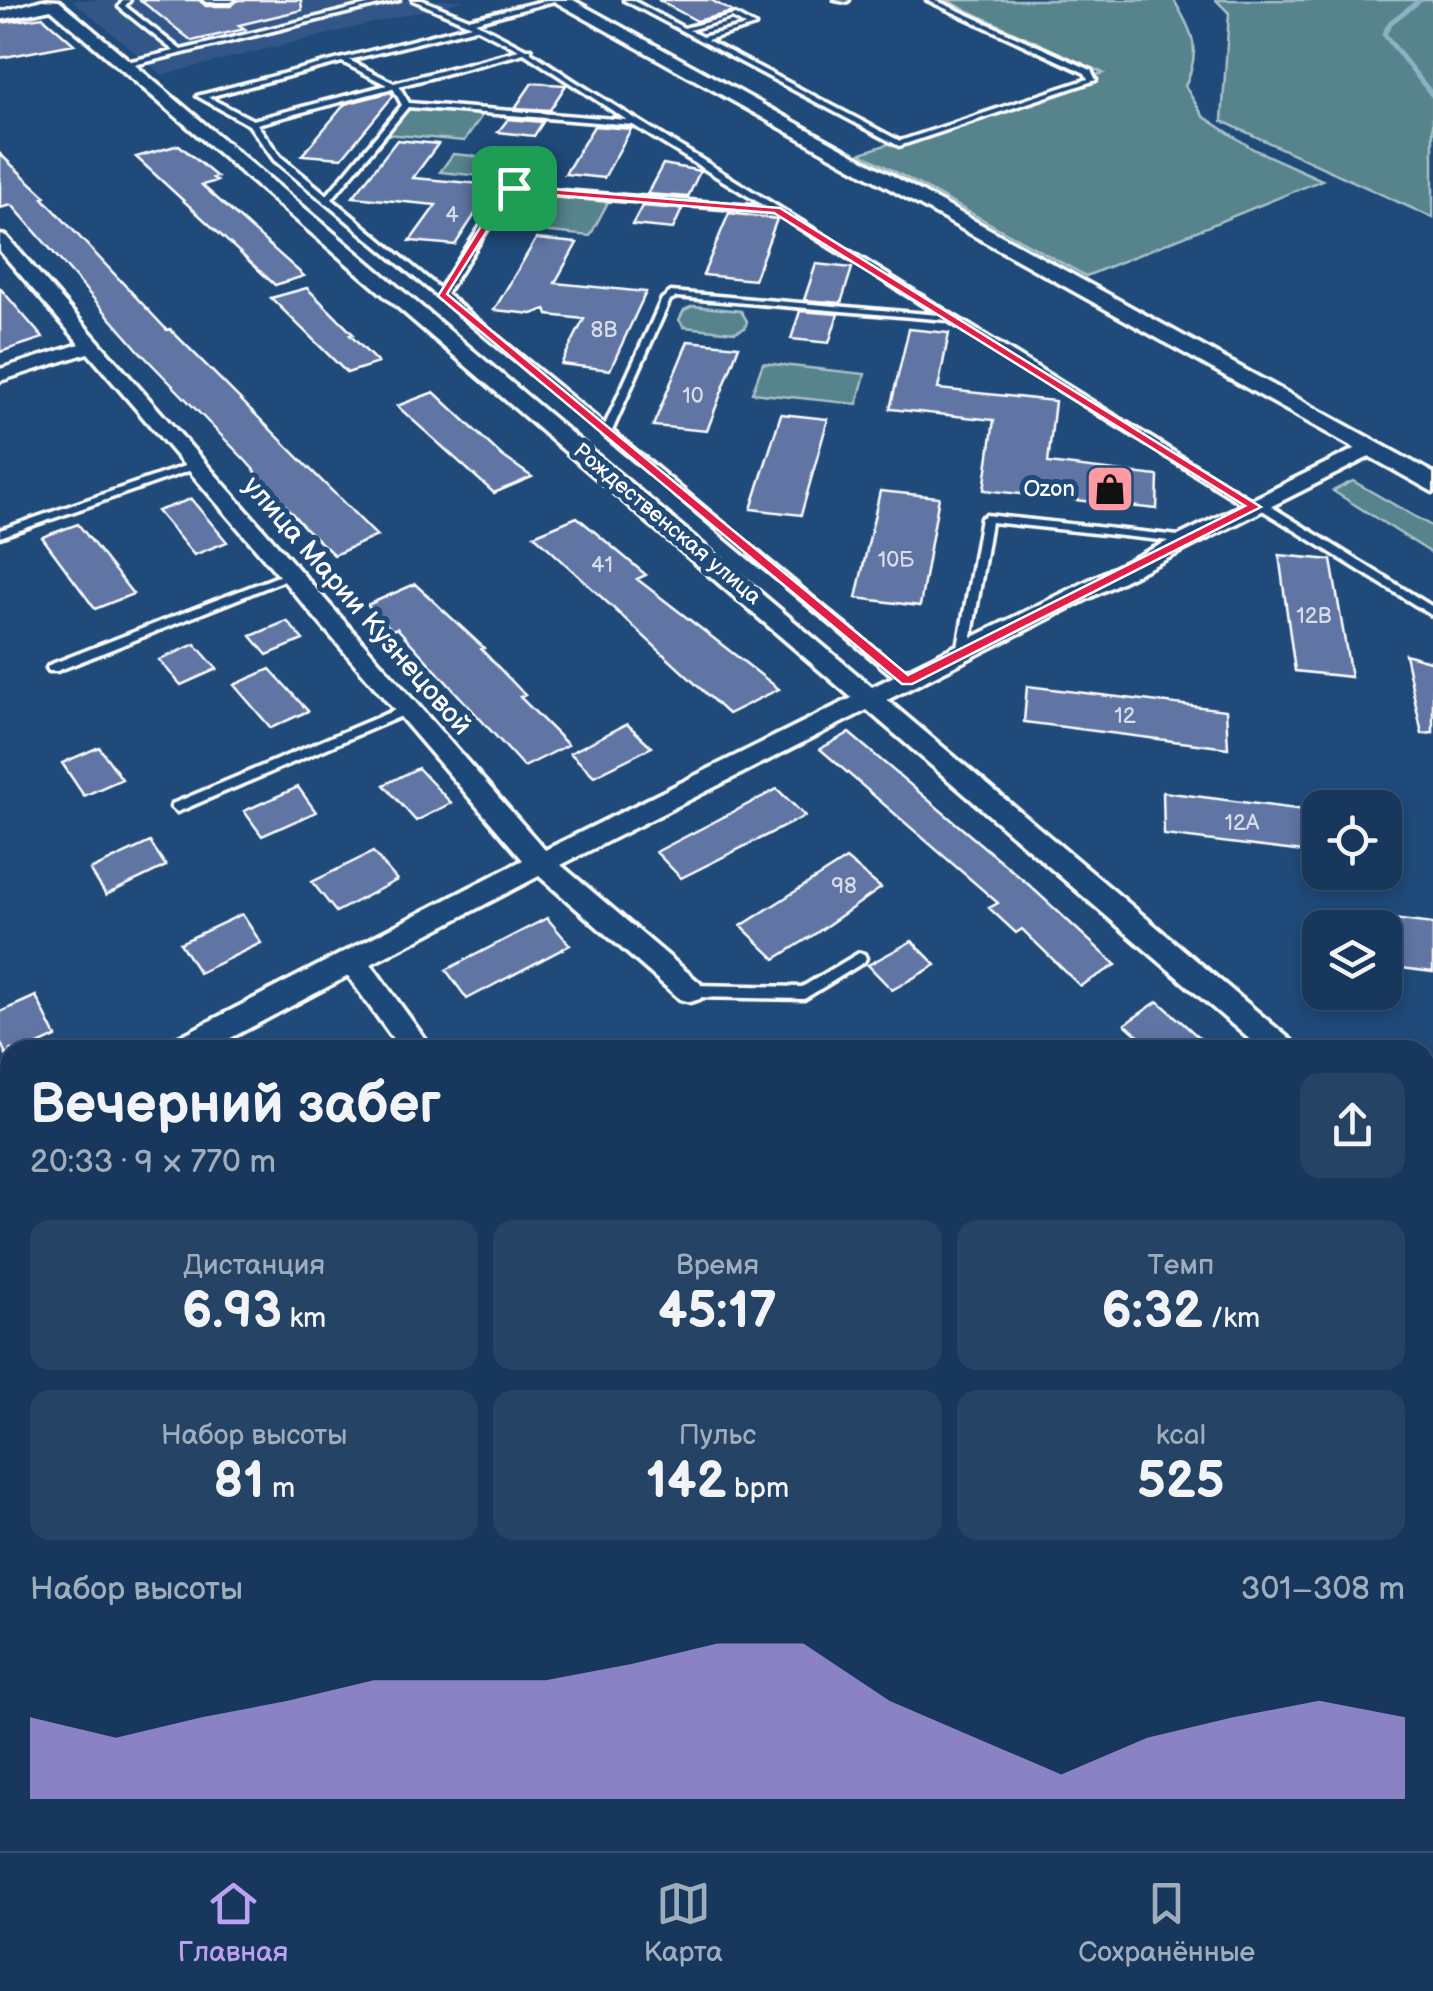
<!DOCTYPE html>
<html lang="ru">
<head>
<meta charset="utf-8">
<style>
	:root { --surface:#17385c; --page:#244365; --text:#f1f3f6; --muted:#9eacbb; --line:#365272; --accent:#bca0f2 }
	body { margin:0; font-family:"Balsamiq Sans",sans-serif; background:var(--page); color:var(--text); height:100vh; display:flex; flex-direction:column; font-size:38px; white-space:nowrap }
	* { box-sizing:border-box; margin:0 }
	p { font-size:32px; color:var(--muted) }
	.icon { flex:none; width:55px; height:55px; fill:none; stroke:currentColor; stroke-width:2; stroke-linecap:round; stroke-linejoin:round }
	.map { position:relative; flex:1; overflow:hidden }
	.sheet { position:absolute; left:0px; top:1040px; width:1435px; height:812px; display:flex; flex-direction:column; background:var(--surface); border-radius:30px 30px 0 0; box-shadow:0 5px 15px #0003,0 0 0 2px var(--line) }
	.sheet>* { flex:none }
	.controls { position:absolute; left:1302px; top:790px; display:grid; gap:20px }
	.controls a { display:grid; place-items:center; width:100px; height:100px; border-radius:20px; background:var(--surface); box-shadow:0 5px 15px #0003,0 0 0 2px var(--line); font-size:50px }
	.pin { position:absolute; display:grid; place-items:center; width:85px; height:85px; color:#fff; margin:-42px; border-radius:20px; box-shadow:0 5px 15px #0006 }
	.round { display:grid; place-items:center; flex:none; width:105px; height:105px; border-radius:20px; background:var(--page) }
	.headline { display:flex; align-items:center; justify-content:space-between; height:170px; padding:0 30px }
	h1 { font-size:55px; font-weight:700; line-height:75px }
	.stats { display:grid; grid-template-columns:repeat(3,1fr); gap:15px; height:170px; padding:10px 30px }
	.stats div { display:grid; align-content:center; border-radius:20px; background:var(--page); text-align:center }
	.stats b { font-size:50px; font-weight:700 }
	.stats small { font-size:28px; font-weight:400 }
	.stats p { font-size:28px }
	.chart { height:280px; padding:20px 30px }
	.chart p { display:flex; justify-content:space-between }
	.chart svg { width:100%; height:180px; margin-top:10px; fill:var(--accent); opacity:.7 }
	.tabs { display:flex; justify-content:space-around; align-items:center; height:140px; border-top:2px solid var(--line); background:var(--surface); font-size:28px; color:var(--muted) }
	.tabs a { display:grid; justify-items:center; gap:5px }
	.tabs .active { color:var(--accent) }
	.map>svg:first-child { display:block }
</style>
</head>
<body>
<div class="map">
<svg width="1433" height="1851" viewBox="0 0 1433 1851">
	<rect width="100%" height="100%" fill="#1f4a7a"/>
	<filter id="ink" filterUnits="userSpaceOnUse"><feTurbulence type="fractalNoise" baseFrequency=".01" numOctaves="2"/><feDisplacementMap in="SourceGraphic" scale="20" xChannelSelector="R" yChannelSelector="G"/><feConvolveMatrix kernelMatrix="1 2 1 2 8 2 1 2 1" color-interpolation-filters="sRGB"/></filter>
	<g filter="url(#ink)">
		<path fill="#335787" d="M72,0h394l-304,75z
			M1425,1231l8,7v613h-998v-9h990z"/>
		<path fill="#56838c" stroke="#aac1c6" stroke-width="2.5" d="M945,0h229c19,34 28,49 11,86l18,30 50,33 69,31 -236,96 -225,-123 242,-80z
			M1216,0h217v218l-211,-97 7,-108z
			M408,107l75,7 -19,27 -78,-7z
			M453,154l72,7 -12,18 -73,-7z
			M520,194l88,8 -18,34 -91,-9z
			M693,306l48,5 6,10 -2,7 -10,4 -51,-5 -5,-7 5,-10z
			M763,363l102,11 -8,30 -105,-11z
			M1353,481l80,46v27l-100,-63z
			M645,1843h175v8h-175z"/>
		<g fill="none" stroke-linecap="round" stroke-linejoin="round">
			<path stroke="#8fb1c6" stroke-width="5" d="M1420,0l-29,22 -7,12 49,62"/>
		</g>
		<path fill="#6174a4" stroke="#fff" stroke-width="2.5" d="M140,0h59l7,6h25l7,-6h63l1,10 -63,15 6,4 -53,12z
			M658,0h53l22,12 -36,9z
			M43,17l31,27 -74,14v-35z
			M532,83l34,2 -16,25 -35,-2z
			M391,92l2,4 -51,62 -40,-3 43,-51z
			M508,119l35,3 -9,14 -36,-4z
			M594,126l37,3 -27,49 -39,-4z
			M397,140l41,4 -25,34 81,7 -39,60 -45,-4 26,-36 -83,-8z
			M179,145l38,32 -4,1 4,3 -15,4 102,91 -29,9 -139,-128z
			M0,154l46,43 -3,1 124,132 3,-1 207,207 -43,19 -29,-27 -59,-67 -106,-109 -128,-147 -12,3z
			M663,164l37,7 -12,26 -41,-3z
			M642,206l40,3 -9,20 -41,-4z
			M729,213l48,6 -23,61 -51,-5z
			M536,239l41,4 -22,40 91,9 -36,78 -49,-6 23,-45 -36,-4 -2,-6 -14,5 -38,-4z
			M816,264l36,4 -11,35 -37,-3z
			M0,288l43,50 -43,14z
			M307,288l46,46 -3,1 28,28 -31,10 -76,-75z
			M800,311l38,3 -9,29 -38,-4z
			M909,329l40,4 -11,56 117,12 -7,62 110,13 -1,33 -173,-19 10,-70 -104,-11z
			M688,341l51,5 -32,85 -54,-5z
			M434,392l67,63 31,22 -38,16 -97,-87z
			M781,414l47,5 -27,96 -50,-6z
			M880,491l59,6 -19,109 -64,-8z
			M191,499l36,43 -33,13 -37,-44z
			M577,517l69,58 -9,4 142,110 -51,25 -194,-179z
			M78,524l55,70 -38,15 -53,-72z
			M1279,555l52,5 20,117 -56,-6z
			M415,584l69,64 -3,1 44,46 -5,2 48,48 -44,22 -127,-139 -5,2 -25,-25z
			M287,621l16,19 -36,15 -16,-19z
			M195,644l22,25 -36,16 -22,-25z
			M1405,654l28,8v71l-11,1z
			M270,669l38,42 -37,17 -37,-43z
			M1027,686l199,24 2,38 -204,-26z
			M627,724l25,23 -58,29 -24,-23z
			M849,733l180,152 87,80 -36,21 -58,-57 -6,4 -27,-25 9,-5 -178,-154z
			M99,747l23,32 -38,17 -22,-33z
			M418,768l33,35 -35,18 -32,-36z
			M298,787l18,25 -54,24 -18,-25z
			M777,789l28,27 -124,62 -25,-26z
			M1163,792l157,20v42l-156,-19z
			M150,842l16,24 -60,29 -16,-25z
			M373,852l24,28 -61,32 -24,-30z
			M846,859l35,29 -69,48 -37,23 -34,-33z
			M242,914l19,29 -62,30 -19,-30z
			M547,918l23,27 -103,54 -21,-29z
			M1385,918l48,6v48l-48,-6z
			M912,941l24,24 -44,25 -24,-25z
			M36,996l20,41 -29,13h-17l-2,9 -8,-18v-29z
			M1158,1001l55,49h-59l-29,-26z"/>
		<g fill="none" stroke-linecap="round" stroke-linejoin="round">
			<g stroke="#fff" stroke-width="7">
				<path id="service" d="M123,0h7l-5,6 56,44 207,-50h11l-273,67h-3v-4l51,-12 -55,-44z
					M203,0h31l-3,2h-25z
					M413,0h9l47,19 78,-19h11l-83,22 51,27h5v3l42,28 683,423 8,-1 169,105v9l-174,-108 -8,1 -304,-189 -271,-23 -6,3 -58,131 301,250 -6,4 -4,-1 -629,-524 -25,-35 -52,-29 274,-71zM476,28l43,22 -125,33 -45,-23zM524,53l103,67 -218,-17 -10,-17zM342,62l45,23 -134,35 -45,-23zM393,88l9,17 -75,90 -47,-39 -23,-32zM408,107l225,18 133,82 -255,-20 -8,5 -63,97 -108,-90zM516,192l258,20 165,103 -268,-23 -9,7 -57,126 -159,-131 63,-98z
					M624,0h8l52,28 51,-13 20,11 -48,14 193,101 188,-62 -3,-6 -158,-73h8l156,70 5,10 -197,66zM732,18l14,8 -44,11 -13,-7z
					M835,0h14l-3,2z
					M196,462l4,1v4l-200,70v-7z
					M986,515l202,22 5,3 -5,3 -197,-21 -22,131 -6,4 -6,-4 24,-135z
					M291,571l6,3 -2,2 -238,95h-8l-2,-3 2,-3z
					M407,705l6,4 -2,3 -229,98 -5,2 -6,-5 1,-3z
					M859,953l5,1 2,4 -2,4 -60,37 -114,-2 -5,-2 -2,-4 2,-4 5,-2 112,2z"/>
			</g>
			<g stroke="#fff" stroke-width="7">
				<path id="minor" d="M42,0l17,1 813,686 491,-242h14v8l-490,247 405,341 5,9h-35l-395,-340 -306,155 139,118 4,8 -4,8 -10,3 -10,-3 -141,-123 -168,88 62,86h-32l-53,-74 -140,74h-42l5,-9 352,-181 -435,-507 -88,28v-12l80,-25 -80,-93v-16l6,1 539,614 307,-152 -801,-689 -51,11v-8z
					M10,1125v28l-10,3v-28z
					M1425,1159l8,3v32l-8,-3z
					M0,1178l10,4v44l-10,-4z
					M308,1842h43l4,9h-43z"/>
			</g>
			<g stroke="#fff" stroke-width="7">
				<path id="tertiary" d="M552,0h21l860,473v19z"/>
			</g>
			<use href="#service" fill="#1f4a7a" fill-rule="evenodd"/>
			<use href="#minor" fill="#1f4a7a" fill-rule="evenodd"/>
			<use href="#tertiary" fill="#1f4a7a" fill-rule="evenodd"/>
		</g>
	</g>
	<path fill="#e11d48" stroke="#fff" stroke-width="2.5" fill-rule="evenodd" d="M514,186l266,22 481,299 -349,177h-10l-464,-388 64,-104zM516,192l258,21 471,293 -337,169 -461,-381 62,-98z"/>
	<defs>
		<g id="shop-square" transform="scale(2.5)"><rect x="-9" y="-9" width="18" height="18" rx="4" fill="#ff9aa2" stroke="#1f4a7a"/><path d="M-5-2.5h2.3a2.7 3.5 0 0 1 5.4 0H5L5.5 6h-11ZM-1.5-2.5h3a1.5 2.3 0 0 0-3 0Z" fill="#111"/></g>
	</defs>
	<g fill-rule="evenodd">
		<use href="#shop-square" x="1110" y="489"/>
	</g>
	<g text-anchor="middle" dominant-baseline="central" stroke-width="10" stroke-linejoin="round" paint-order="stroke">
		<g font-size="22" fill="#d8dce8">
			<text x="452" y="215">4</text>
			<text x="604" y="330">8В</text>
			<text x="693" y="396">10</text>
			<text x="896" y="560">10Б</text>
			<text x="602" y="565">41</text>
			<text x="1314" y="616">12В</text>
			<text x="1125" y="716">12</text>
			<text x="1242" y="823">12А</text>
			<text x="844" y="886">98</text>
		</g>
		<g font-size="22" fill="#fff" stroke="#1f4a7a" text-anchor="end">
			<text x="1075" y="489">Ozon</text>
		</g>
		<g font-size="22" fill="#fff" stroke="#1f4a7a">
			<text transform="translate(667 524) rotate(40)">Рождественская улица</text>
		</g>
		<g font-size="28" fill="#fff" stroke="#1f4a7a">
			<text transform="translate(357 606) rotate(49)">улица Марии Кузнецовой</text>
		</g>
	</g>
</svg>
<div class="controls">
<a><svg class="icon" aria-label="locate" viewBox="0 0 24 24"><circle cx="12" cy="12" r="6"/><path d="M12 2v4M12 18v4M2 12h4M18 12h4"/></svg></a>
<a><svg class="icon" aria-label="layers" viewBox="0 0 24 24"><path d="M12 4l9 5-9 5-9-5zM3 14l9 5 9-5"/></svg></a>
</div>
<div class="pin" style="left:514px;top:188px;background:#1e9e55"><svg class="icon" aria-label="arrive" viewBox="0 0 24 24"><path d="M6 21V4h12l-3 4 3 4H6"/></svg></div>
<section class="sheet">
<div class="headline"><div><h1>Вечерний забег</h1><p>20:33 · 9 × 770 m</p></div><a class="round"><svg class="icon" aria-label="share" viewBox="0 0 24 24"><path d="M12 15V3M7 8l5-5 5 5M5 13v7h14v-7"/></svg></a></div>
<div class="stats">
<div><p>Дистанция</p><b>6.93<small> km</small></b></div>
<div><p>Время</p><b>45:17</b></div>
<div><p>Темп</p><b>6:32<small> /km</small></b></div>
</div>
<div class="stats">
<div><p>Набор высоты</p><b>81<small> m</small></b></div>
<div><p>Пульс</p><b>142<small> bpm</small></b></div>
<div><p>kcal</p><b>525</b></div>
</div>
<div class="chart"><p><span>Набор высоты</span>301–308 m</p>
<svg viewBox="0 0 160 44" preserveAspectRatio="none"><path d="M0 44V24L10 29L20 24L30 20L40 15L50 15L60 15L70 11L80 6L90 6L100 20L110 29L120 38L130 29L140 24L150 20L160 24V44z"/></svg>
</div>
</section>
</div>
<nav class="tabs">
<a class="active"><svg class="icon" aria-label="home" viewBox="0 0 24 24"><path d="M3 11l9-7 9 7M6 9v11h12V9"/></svg>Главная</a>
<a><svg class="icon" aria-label="map" viewBox="0 0 24 24"><path d="M3 6l6-2 6 2 6-2v14l-6 2-6-2-6 2zM9 4v14M15 6v14"/></svg>Карта</a>
<a><svg class="icon" aria-label="saved" viewBox="0 0 24 24"><path d="M7 4h10v16l-5-4-5 4z"/></svg>Сохранённые</a>
</nav>
</body>
</html>
